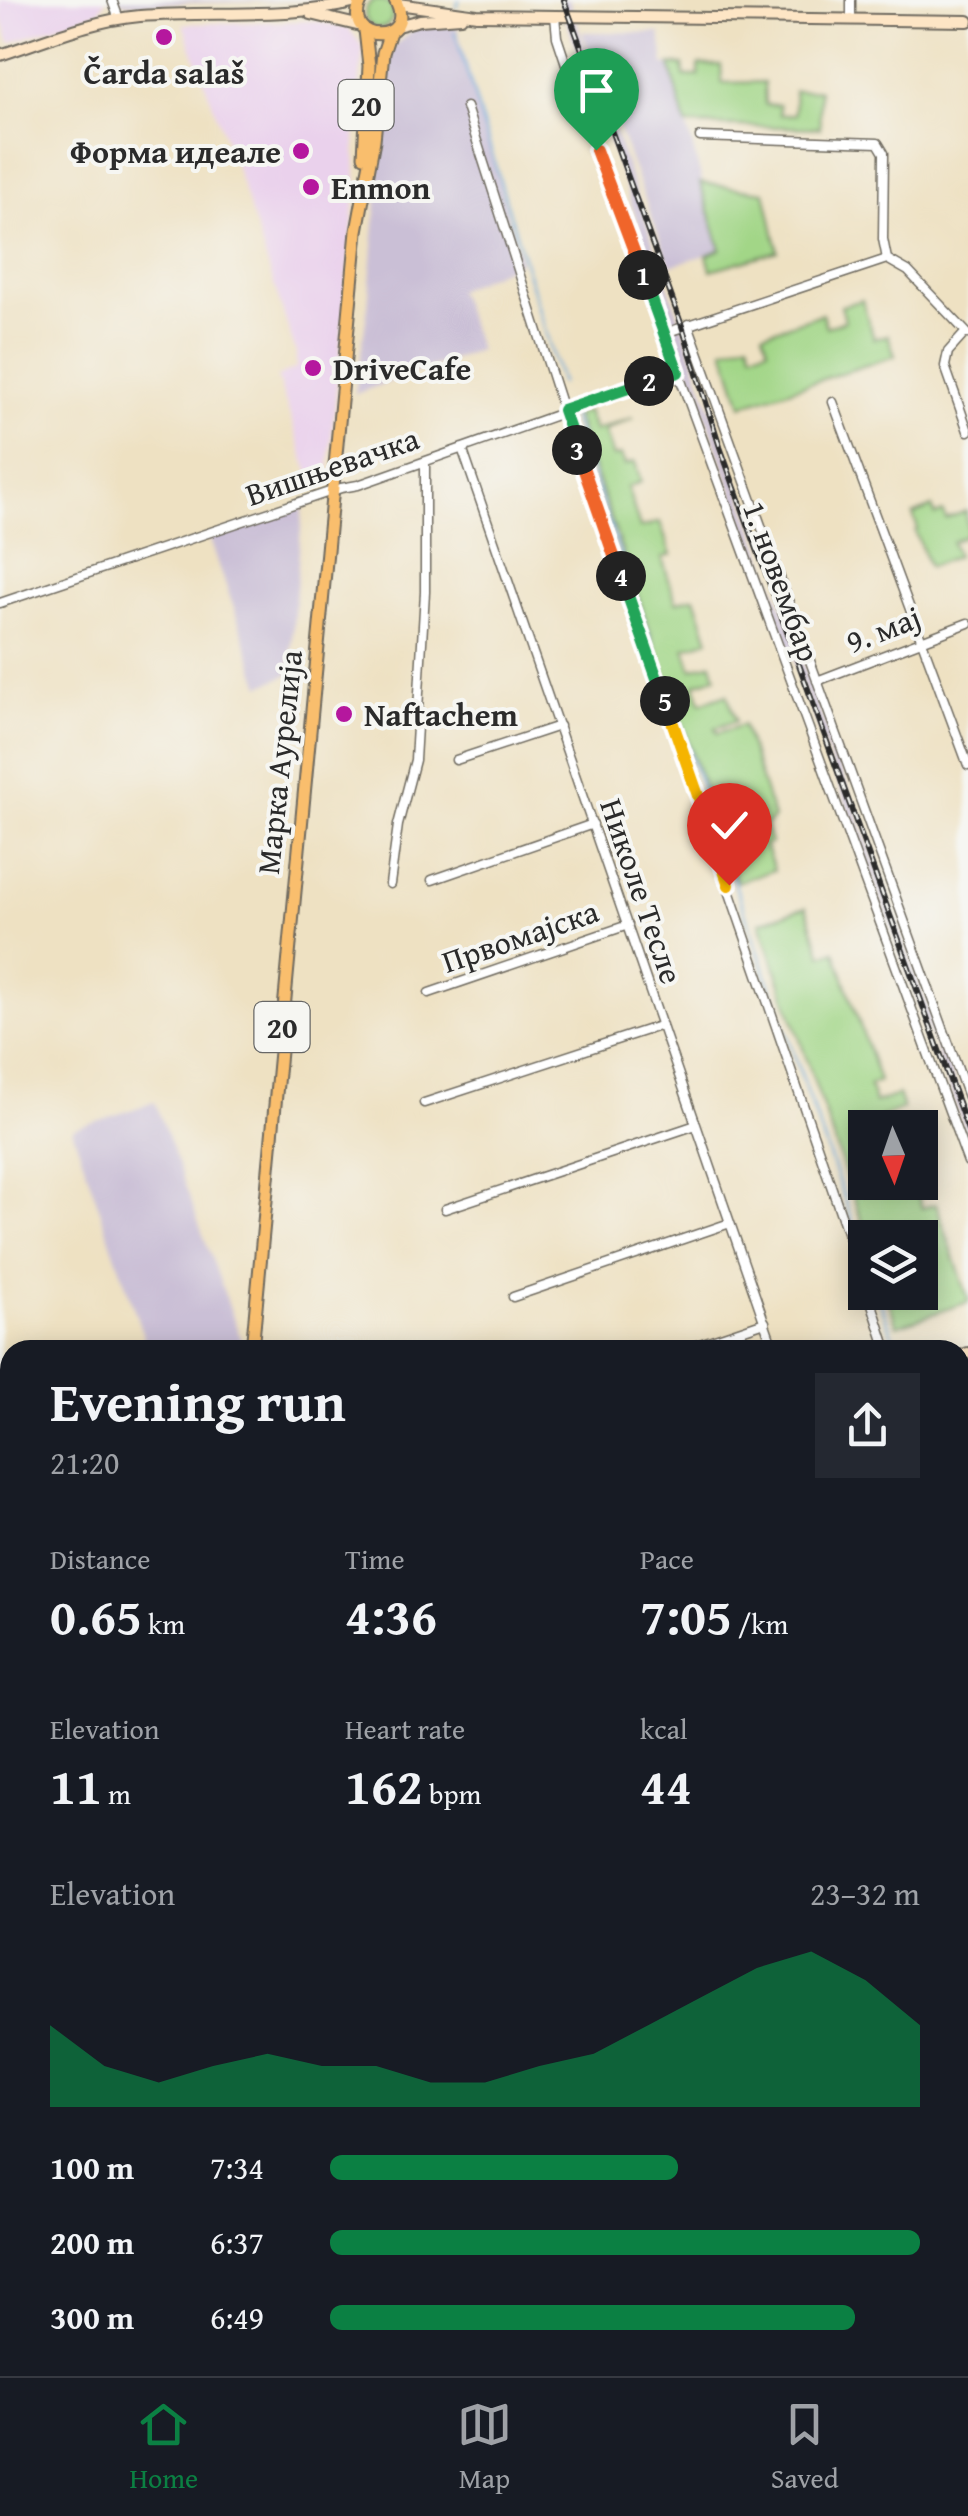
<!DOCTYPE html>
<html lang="en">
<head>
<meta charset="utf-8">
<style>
	:root { --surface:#171b24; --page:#242831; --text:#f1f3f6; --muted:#9ea1a6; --line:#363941; --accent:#0b8043 }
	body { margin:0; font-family:"Gentium Book Plus",serif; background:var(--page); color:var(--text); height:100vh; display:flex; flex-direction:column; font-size:38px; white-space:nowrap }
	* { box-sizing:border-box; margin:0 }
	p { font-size:32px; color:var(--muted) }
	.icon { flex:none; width:55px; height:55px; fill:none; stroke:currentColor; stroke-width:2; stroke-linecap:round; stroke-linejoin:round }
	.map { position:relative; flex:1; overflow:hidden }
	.sheet { position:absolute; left:0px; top:1340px; width:970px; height:1038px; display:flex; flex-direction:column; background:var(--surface); border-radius:30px 30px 0 0; box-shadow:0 5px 25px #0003 }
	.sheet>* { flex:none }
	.needle { width:65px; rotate:178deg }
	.controls { position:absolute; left:848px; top:1110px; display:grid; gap:20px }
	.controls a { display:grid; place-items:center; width:90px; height:90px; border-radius:0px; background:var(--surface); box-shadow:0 5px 25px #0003; font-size:50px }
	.pin { position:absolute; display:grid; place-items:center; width:85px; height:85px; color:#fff; margin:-102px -42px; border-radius:50% 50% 50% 0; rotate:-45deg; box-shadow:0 0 10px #0007 }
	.pin .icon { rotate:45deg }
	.km { position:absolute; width:50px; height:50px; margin:-25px; border-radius:50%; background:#222; color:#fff; font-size:28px; line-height:50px; text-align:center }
	.round { display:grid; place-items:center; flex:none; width:105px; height:105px; border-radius:0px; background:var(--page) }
	.head { display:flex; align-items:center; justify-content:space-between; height:170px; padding:0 50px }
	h1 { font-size:55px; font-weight:600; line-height:75px }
	.stats { display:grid; grid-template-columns:repeat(3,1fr); gap:15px; height:170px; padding:10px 50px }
	.stats div { display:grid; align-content:center }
	.stats b { font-size:50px; font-weight:600 }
	.stats small { font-size:28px; font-weight:400 }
	.stats p { font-size:28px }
	.chart { height:280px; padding:20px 50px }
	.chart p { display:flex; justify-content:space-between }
	.chart svg { width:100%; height:180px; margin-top:10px; fill:var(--accent); opacity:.7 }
	ul { padding:0 50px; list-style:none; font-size:32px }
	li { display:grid; grid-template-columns:160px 120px 1fr; align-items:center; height:75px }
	li i { height:25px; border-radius:12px; background:var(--accent) }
	.dock { display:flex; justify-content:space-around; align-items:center; height:140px; border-top:2px solid var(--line); background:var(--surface); font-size:28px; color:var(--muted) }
	.dock a { display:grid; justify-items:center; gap:5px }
	.dock .active { color:var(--accent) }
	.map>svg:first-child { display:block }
</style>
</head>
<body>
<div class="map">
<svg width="968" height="2376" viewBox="0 0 968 2376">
	<rect width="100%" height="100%" fill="#f6f6f2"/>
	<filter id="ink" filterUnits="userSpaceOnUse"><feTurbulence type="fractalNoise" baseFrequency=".01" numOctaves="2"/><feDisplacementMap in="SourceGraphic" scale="20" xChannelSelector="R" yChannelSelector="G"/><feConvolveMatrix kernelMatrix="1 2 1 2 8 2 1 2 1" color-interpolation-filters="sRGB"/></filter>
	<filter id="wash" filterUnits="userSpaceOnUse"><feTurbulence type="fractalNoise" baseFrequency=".0048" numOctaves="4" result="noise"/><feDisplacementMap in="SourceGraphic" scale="40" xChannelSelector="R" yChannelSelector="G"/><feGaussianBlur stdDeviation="2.25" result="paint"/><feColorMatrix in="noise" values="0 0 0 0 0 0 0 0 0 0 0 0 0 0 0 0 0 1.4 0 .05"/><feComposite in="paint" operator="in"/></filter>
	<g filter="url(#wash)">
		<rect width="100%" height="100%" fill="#eee1c2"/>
		<path fill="#ead1ec" d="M0,0h105v1l-6,10 -89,32 -10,-29z
			M312,21l36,7 15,19 -8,83 1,57 -29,298 -17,-9 -33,-99 19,-9v-15l-60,-186 -53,-143z"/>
		<path fill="#cabfd6" d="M105,0h236l-206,4z
			M559,0h10l157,452 242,666v22l-215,-591z
			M456,24l64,238 -63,28 22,60 -124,44 13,-89 22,-255 27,-23z
			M582,32l78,1 4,32h6l51,185 -51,16z
			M303,505l-14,169 -28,12 -52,-149z
			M155,1102l87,240 -1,8h-93l-76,-221z
			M0,1422h10v218l-10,1z"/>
		<path fill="#a2d687" stroke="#668059" stroke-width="2.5" d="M365 14a14 14 0 1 1 28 0a14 14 0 1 1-28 0Z
			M670,65h13l1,11h15v-11h22l1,18 42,-1 1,23h14l1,10 15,-1 -1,-23 25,-1 1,38 -134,-3z
			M700,183l65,9 13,59 -67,19 -4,-15 14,-6z
			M862,300l12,39 14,-4 7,21 -153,49 -18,-56 25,-8 4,11 15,-4 -5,-15 59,-19 4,13 19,-6 -4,-15z
			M587,411l7,20 39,-13 -29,13 9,26 8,-2 4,10 10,-3 6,20 -14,5 13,41 20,-6 11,33 -9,3 14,44 19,-5 14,43 -24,8 7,21 20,-6 4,14 -21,7 6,19 26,-9 9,27 -21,7 2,5 26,-8 31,93 -9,8 6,17 -6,2 9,25 -37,12 -162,-467z
			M932,507l3,8 8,-3 3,7 20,-8 2,24 -16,7 5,14 -28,11 -14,-36 3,-2 -5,-14z
			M806,907l16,48 13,-4 44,130 -10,4 6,18 23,-8 5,14 -22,8 3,10 -19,1v54l52,1 -3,1 8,24 14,-4 32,94v4l-71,24 -11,-33 34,-1v-54l-53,-1 -107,-315z
			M10,2168v111l-10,-28v-82z
			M41,2368h106v8h-103z"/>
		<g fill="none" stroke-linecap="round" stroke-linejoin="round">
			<path stroke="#64a6d8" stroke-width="2.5" d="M457,7l2,-7
				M455,32l106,351
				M571,414l294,844
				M877,1292l20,56
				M960,1528l8,22
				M960,1952l8,-2
				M294,2376l17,-8
				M597,2376l2,-8"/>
		</g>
	</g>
	<g filter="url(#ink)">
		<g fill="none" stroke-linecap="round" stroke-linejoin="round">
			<g stroke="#6f6b60" stroke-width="11">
				<path id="street" d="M112,0l7,19
					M851,0v19
					M555,16l2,21 21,63 390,1062
					M466,107l97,303 302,874
					M700,137l178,6 6,10 -1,86 4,20
					M688,324l280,773
					M966,332l-18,20 -3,14 23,65
					M665,333l222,-74 21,12 60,63
					M833,402l135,363
					M462,448l312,902
					M0,603l341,-115 17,-3 320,-113
					M817,681l151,-58
					M456,760l103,-34
					M432,880l161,-56
					M390,884l8,-59 17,-65 10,-168v-130
					M429,993l199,-68
					M424,1103l238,-78
					M445,1209l251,-84
					M868,1292l19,58
					M513,1297l217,-74
					M682,1350l83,-28
					M0,1422h10
					M960,1489l8,23
					M960,1561l8,23
					M960,1686l8,9
					M960,2258l8,3"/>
			</g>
			<g stroke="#6f6b60" stroke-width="14">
				<path id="secondary" d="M398,4l79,11 491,6
					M311,14l50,12
					M397,26l23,-6 41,-3
					M0,55c46,-15 92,-35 140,-39 75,-6 148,4 221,-15
					M960,1356l8,-3"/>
			</g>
			<g stroke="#6f6b60" stroke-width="15">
				<path id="primary" d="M362,0c-24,45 58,45 33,0
					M364,156l5,-90 -4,-36
					M252,1350l105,-1119 17,-91 9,-87 7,-21
					M156,2376l1,-8"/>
			</g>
			<use href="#street" stroke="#fff" stroke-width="8"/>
			<use href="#secondary" stroke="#fde5c5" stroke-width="10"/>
			<use href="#primary" stroke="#f9be6d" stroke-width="11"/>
			<g stroke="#2b2b2b" stroke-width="6">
				<path id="rail" d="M564,0l118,326 38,121 248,683
					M960,2007l8,-1
					M0,2151l10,-1"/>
			</g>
			<use href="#rail" stroke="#f6f6f2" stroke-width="2.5" stroke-dasharray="8" stroke-linecap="butt"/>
		</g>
	</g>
	<g fill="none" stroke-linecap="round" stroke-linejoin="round" filter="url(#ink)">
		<g stroke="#fff" stroke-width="20">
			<path id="split-1" d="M596,150l47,125"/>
		</g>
		<g stroke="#fff" stroke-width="20">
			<path id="split-2" d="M643,275l35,97 -29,9"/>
		</g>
		<g stroke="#fff" stroke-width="20">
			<path id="split-3" d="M577,450l-14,-40 86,-29"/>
		</g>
		<g stroke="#fff" stroke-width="20">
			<path id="split-4" d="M577,450l44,126"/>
		</g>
		<g stroke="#fff" stroke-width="20">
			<path id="split-5" d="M621,576l44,125"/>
		</g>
		<g stroke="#fff" stroke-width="20">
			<path id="split-6" d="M665,701l44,126"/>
		</g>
		<g stroke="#fff" stroke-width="20">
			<path id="split-7" d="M709,827l20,58"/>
		</g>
		<use href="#split-1" stroke="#f0652b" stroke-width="12"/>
		<use href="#split-2" stroke="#22a559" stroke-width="12"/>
		<use href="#split-3" stroke="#22a559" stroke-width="12"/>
		<use href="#split-4" stroke="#f0652b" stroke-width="12"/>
		<use href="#split-5" stroke="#22a559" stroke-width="12"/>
		<use href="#split-6" stroke="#f5b400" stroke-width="12"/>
		<use href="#split-7" stroke="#f5b400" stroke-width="12"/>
	</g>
	<g fill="#b5179e" stroke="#f6f6f2" stroke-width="4">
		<circle cx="164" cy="37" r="10"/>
		<circle cx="301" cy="151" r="10"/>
		<circle cx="311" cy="187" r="10"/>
		<circle cx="313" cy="368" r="10"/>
		<circle cx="344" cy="714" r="10"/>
	</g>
	<g text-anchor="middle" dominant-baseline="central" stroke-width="8" stroke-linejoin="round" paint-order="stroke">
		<g fill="#f6f6f2" stroke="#686867" stroke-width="2.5">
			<rect x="338.5" y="80" width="55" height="50" rx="8"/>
			<rect x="254.5" y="1002" width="55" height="50" rx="8"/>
		</g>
		<g font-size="30" font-weight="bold" fill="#2b2b2b">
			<text x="366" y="105">20</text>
			<text x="282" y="1027">20</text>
		</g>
		<g font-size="32" font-weight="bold" fill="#2b2b2b" stroke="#f6f6f2" text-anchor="start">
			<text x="164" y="72" text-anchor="middle">Čarda salaš</text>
			<text x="281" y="151" text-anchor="end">Форма идеале</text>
			<text x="331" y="187">Enmon</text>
			<text x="333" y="368">DriveCafe</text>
			<text x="364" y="714">Naftachem</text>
		</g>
		<g font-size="32" fill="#2b2b2b" stroke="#f6f6f2">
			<text transform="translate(332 466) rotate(-19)">Вишњевачка</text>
			<text transform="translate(782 581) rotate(70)">1. новембар</text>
			<text transform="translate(883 629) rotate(-21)">9. мај</text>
			<text transform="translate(279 762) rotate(-84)">Марка Аурелија</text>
			<text transform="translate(642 891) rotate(71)">Николе Тесле</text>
			<text transform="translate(520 936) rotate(-19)">Првомајска</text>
		</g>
	</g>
</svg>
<div class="controls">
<a><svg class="needle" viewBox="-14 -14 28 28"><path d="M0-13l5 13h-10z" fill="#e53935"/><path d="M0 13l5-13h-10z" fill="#9ea1a6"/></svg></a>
<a><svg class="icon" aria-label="layers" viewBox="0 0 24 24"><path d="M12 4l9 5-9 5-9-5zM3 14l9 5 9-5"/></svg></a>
</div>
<div class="pin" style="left:596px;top:150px;background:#1e9e55"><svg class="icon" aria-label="arrive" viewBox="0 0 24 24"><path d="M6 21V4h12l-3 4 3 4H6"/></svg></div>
<div class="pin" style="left:729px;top:885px;background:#d93025"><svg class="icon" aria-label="check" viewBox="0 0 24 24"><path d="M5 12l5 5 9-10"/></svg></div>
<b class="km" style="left:643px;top:275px">1</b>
<b class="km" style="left:649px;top:381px">2</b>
<b class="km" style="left:577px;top:450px">3</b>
<b class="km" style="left:621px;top:576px">4</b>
<b class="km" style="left:665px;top:701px">5</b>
<section class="sheet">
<div class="head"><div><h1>Evening run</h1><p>21:20</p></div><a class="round"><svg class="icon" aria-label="share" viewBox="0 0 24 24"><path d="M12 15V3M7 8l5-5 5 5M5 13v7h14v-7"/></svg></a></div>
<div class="stats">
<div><p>Distance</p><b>0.65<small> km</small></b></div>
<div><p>Time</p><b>4:36</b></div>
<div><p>Pace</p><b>7:05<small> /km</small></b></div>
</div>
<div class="stats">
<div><p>Elevation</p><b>11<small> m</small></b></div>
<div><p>Heart rate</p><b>162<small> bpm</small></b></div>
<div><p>kcal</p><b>44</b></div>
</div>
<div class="chart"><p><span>Elevation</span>23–32 m</p>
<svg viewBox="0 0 160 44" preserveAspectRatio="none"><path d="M0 44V24L10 34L20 38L30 34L40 31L50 34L60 34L70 38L80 38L90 34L100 31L110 24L120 17L130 10L140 6L150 13L160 24V44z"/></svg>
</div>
<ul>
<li><b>100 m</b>7:34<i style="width:59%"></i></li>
<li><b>200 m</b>6:37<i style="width:100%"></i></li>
<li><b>300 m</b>6:49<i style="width:89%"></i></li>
</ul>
</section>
</div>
<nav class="dock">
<a class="active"><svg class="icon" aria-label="home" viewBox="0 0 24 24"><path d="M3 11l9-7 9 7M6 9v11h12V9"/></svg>Home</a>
<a><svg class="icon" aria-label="map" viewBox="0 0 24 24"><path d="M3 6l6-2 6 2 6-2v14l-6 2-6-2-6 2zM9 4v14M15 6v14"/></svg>Map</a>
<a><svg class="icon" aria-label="saved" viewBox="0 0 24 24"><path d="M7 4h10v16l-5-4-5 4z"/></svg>Saved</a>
</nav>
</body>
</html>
